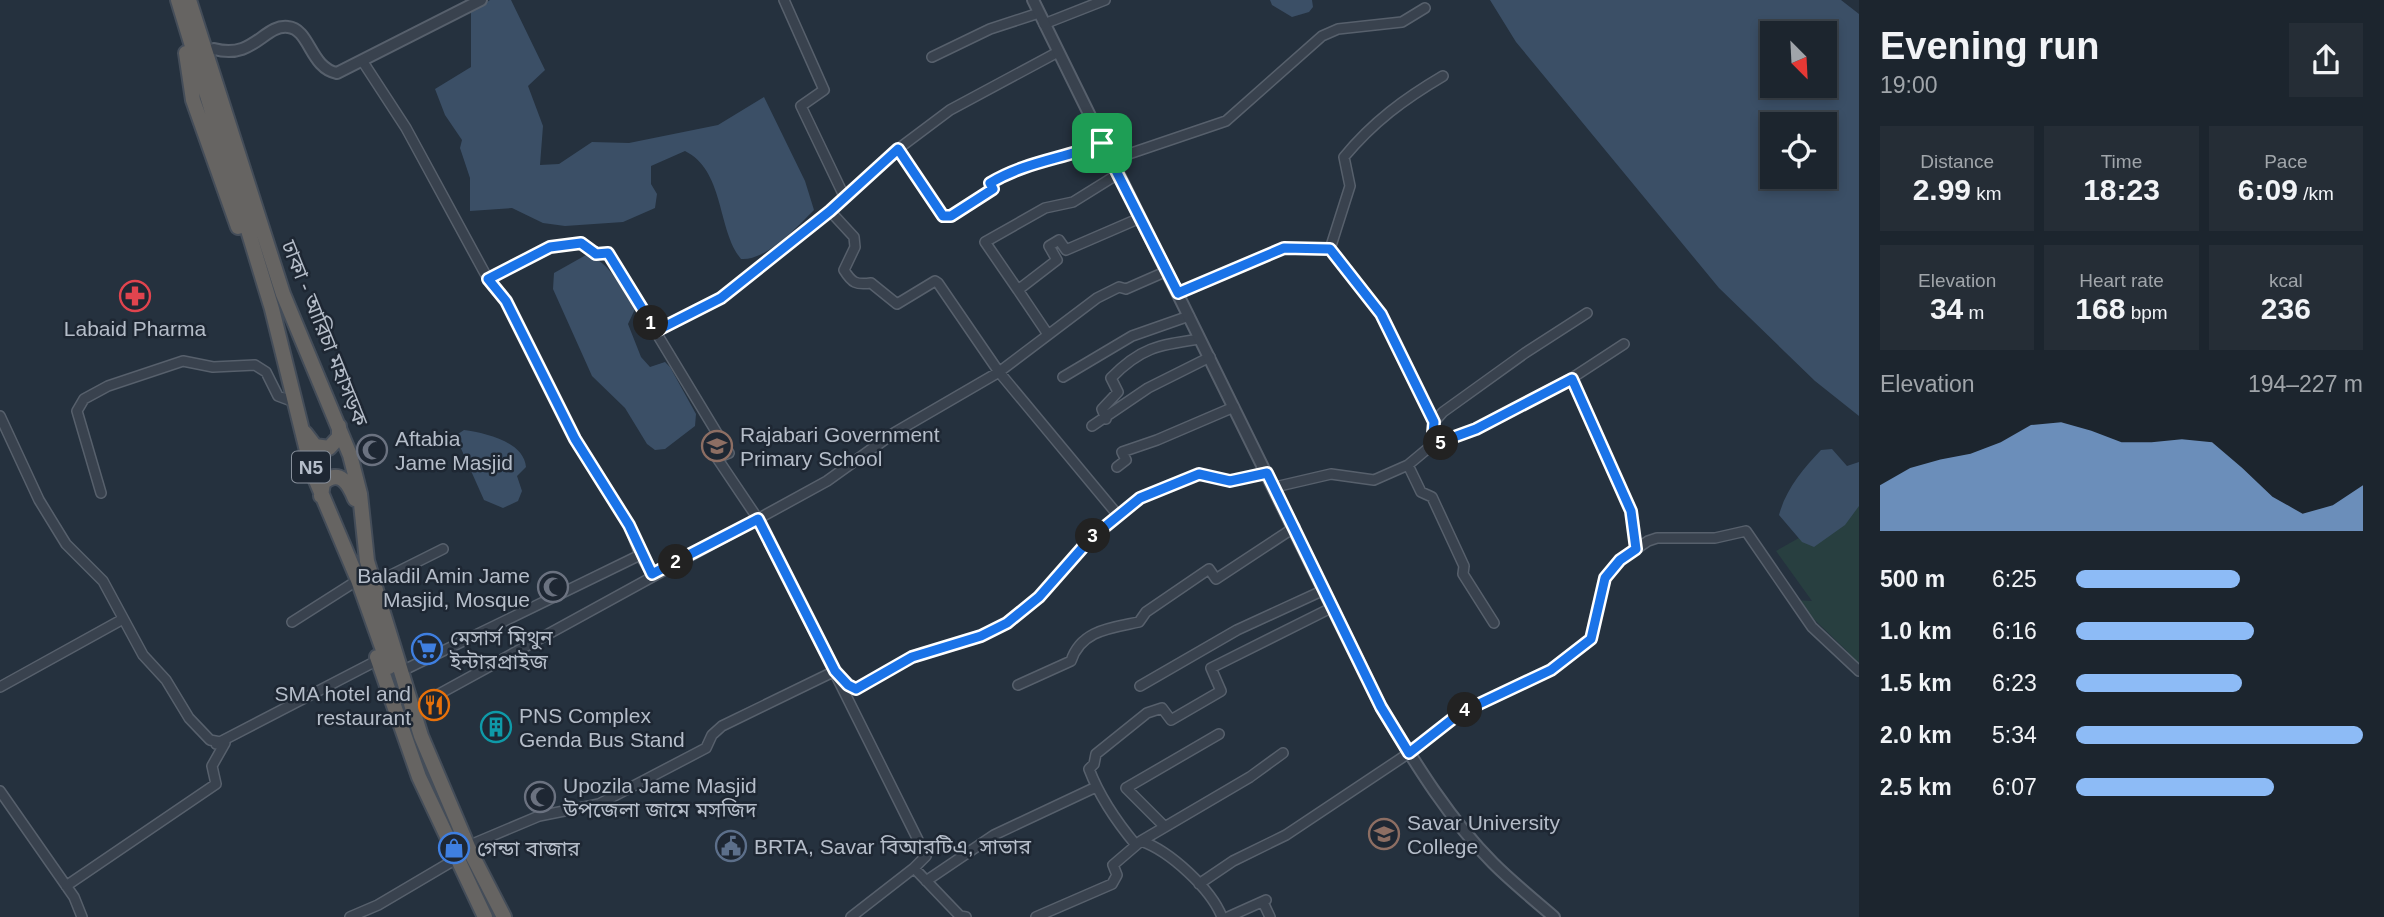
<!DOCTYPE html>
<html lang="en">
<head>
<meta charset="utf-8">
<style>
	:root { --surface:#1c252e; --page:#252d36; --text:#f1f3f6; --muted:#a0a5aa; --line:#3a424a; --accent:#8dbbf6 }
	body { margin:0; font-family:Helvetica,"Noto Sans Bengali",sans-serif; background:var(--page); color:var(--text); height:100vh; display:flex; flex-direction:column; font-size:26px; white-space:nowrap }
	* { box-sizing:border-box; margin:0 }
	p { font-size:23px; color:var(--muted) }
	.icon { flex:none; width:38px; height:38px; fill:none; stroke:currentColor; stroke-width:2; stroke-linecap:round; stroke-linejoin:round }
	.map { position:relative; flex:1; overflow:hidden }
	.drawer { display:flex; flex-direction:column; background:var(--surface); width:525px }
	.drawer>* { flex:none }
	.needle { width:46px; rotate:156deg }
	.fabs { position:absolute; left:1760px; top:21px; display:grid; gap:14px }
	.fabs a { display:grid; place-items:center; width:77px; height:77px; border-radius:0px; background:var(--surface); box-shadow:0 4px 10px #0003,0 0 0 2px var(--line); font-size:35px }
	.pin { position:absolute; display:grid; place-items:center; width:60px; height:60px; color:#fff; margin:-30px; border-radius:14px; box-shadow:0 4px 10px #0006 }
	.km { position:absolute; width:35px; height:35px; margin:-18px; border-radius:50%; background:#222; color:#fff; font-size:19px; line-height:35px; text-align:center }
	.round { display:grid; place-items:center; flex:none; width:74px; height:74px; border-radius:0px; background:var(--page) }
	.overview { display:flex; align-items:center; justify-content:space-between; height:119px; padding:0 21px }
	h1 { font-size:38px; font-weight:700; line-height:52px }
	.figures { display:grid; grid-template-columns:repeat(3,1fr); gap:10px; height:119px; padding:7px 21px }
	.figures div { display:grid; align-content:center; border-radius:0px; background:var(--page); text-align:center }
	.figures b { font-size:30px; font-weight:700 }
	.figures small { font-size:19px; font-weight:400 }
	.figures p { font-size:19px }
	.chart { height:196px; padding:14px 21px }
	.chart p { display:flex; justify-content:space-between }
	.chart svg { width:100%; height:126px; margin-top:7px; fill:var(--accent); opacity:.7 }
	ul { padding:0 21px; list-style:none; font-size:23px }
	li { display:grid; grid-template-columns:112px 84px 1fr; align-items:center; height:52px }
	li i { height:18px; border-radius:9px; background:var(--accent) }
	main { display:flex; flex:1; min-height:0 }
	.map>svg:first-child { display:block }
</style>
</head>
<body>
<main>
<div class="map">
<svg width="1859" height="917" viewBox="0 0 1859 917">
	<rect width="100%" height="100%" fill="#25313e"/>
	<path fill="#283f40" d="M1859,504v164l-12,-17 -53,-51 18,1 -36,-50z"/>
	<path fill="#3b4f66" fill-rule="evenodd" d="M490,0h21l34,70 -17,16 15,40 -3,39 19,-1 33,-22 37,1 89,-18 46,-28 41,84 9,29c-17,17 -48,51 -73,49 -24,-29 -16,-88 -56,-108l-34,15v18l6,10 -2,14 -32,14 -58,4 -22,-3 -31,-15 -42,3v-33l-10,-30 2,-8 -17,-25 -10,-26 36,-22v-55z
		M1270,0h42l1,7 -4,5 -17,5 -20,-12z
		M1490,0h351l18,14v402l-44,-35 -96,-93 -203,-246zM1773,33h52v53h-52zM1773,124h52v53h-52z
		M586,255c25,6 35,35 49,54l-7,15 13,33 9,10 15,-5 5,5 26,47 -1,12 -30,23 -10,1 -8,-6 -22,-36 -33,-32 -39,-87 1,-16z
		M464,430c22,3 60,12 62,37l-9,9 5,15 -4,10 -15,7 -19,-8 -25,-56 -1,-10z
		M1832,449l15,17 12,-4v44l-14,19 -31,22 -12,-5 -23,-27c7,-26 24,-46 42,-65z"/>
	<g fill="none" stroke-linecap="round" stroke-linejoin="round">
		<g stroke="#57606c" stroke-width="12">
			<path id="minor" d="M784,0l40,90 -23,16 43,90
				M1044,24l61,-24
				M932,57l58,-28 49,-16
				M363,62l43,66 82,151 18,22 69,138 54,86 11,30 -234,114
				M898,149l45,67h8l42,-27 -3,-6c37,-22 74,-24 112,-40
				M1111,160l115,-39 96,-85 16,-7 64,-7 23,-14
				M830,211l24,26 1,10 -11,23c8,13 12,15 27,13l26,21 38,-23 3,2 61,89 98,-74 22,-11 7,2 41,-18
				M1330,249l20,-63 -6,-29c29,-35 60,-58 99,-81
				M488,279l62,-32 31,-4 15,11 12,-1 121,200 -12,5 41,61 168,337 -12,12
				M1018,290l-33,-48 60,-34 28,-6 45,-28
				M1178,293l106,-45 46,1 51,65 53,108
				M656,331l65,-33 109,-87 68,-62 52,-39 108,-58
				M1047,333l-29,-43 39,-30 -8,-14 10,-6 7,10 74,-32
				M1624,344l-52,34 59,133 5,38
				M1063,377l69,-41 57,-20
				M0,416l39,84 27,44 37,37 40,74 23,25 23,38 21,22 10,2
				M1106,419l-4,-10 16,-17 -7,-14c30,-31 48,-33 89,-39
				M1092,426l56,-38 62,-31
				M1432,445l2,-23 9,-10 82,-59 62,-40
				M1408,465l13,27 11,5 32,69 -1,8 31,49
				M1117,467l9,-7 -4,-8 35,-12 77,-33
				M1275,487l56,-13 43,6 34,-15 24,-20 44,-16 96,-51
				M101,493l-24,-82 7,-12 24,-13 75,-25 30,6 42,-2 11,7 12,24 16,6
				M640,555l12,19
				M373,584l70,-35
				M292,622l66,-42
				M1018,685l53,-24c10,-31 40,-33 68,-39l7,-10 63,-43 7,10 79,-52
				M1140,686l97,-56 87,-40
				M0,687l123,-68
				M419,705l408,-224 67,-48 105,-61 118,142
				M0,791l74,106 8,20
				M1164,826l-38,-38 93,-54
				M1141,841l109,-64 33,-24
				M475,843l64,-27 60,-12 107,-56 6,-13 10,-9 113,-55 13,15 8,3 56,-32 69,-21 26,-13 32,-26 52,-59 49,-40 59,-24 31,7 37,-8
				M1136,845c-20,-24 -36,-47 -47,-76l5,-5 2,-10 51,-41 15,-5 9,12 50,-29 -10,-23 122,-61
				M926,881l68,-46 102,-48
				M1199,884l34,-23 53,-26 123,-82 51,-40 91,-43 40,-31 14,-61 15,-18 28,-19 9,-3h58l31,-7 66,96 47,44
				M66,886l150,-102 -4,-18 13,-23 -9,1 162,-84
				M1263,902l7,15
				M350,917l28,-12 78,-46
				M851,917l63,-49 46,48 6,1
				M1036,917l76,-33 5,-9 -4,-10 28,-24c29,10 70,48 81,76
				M1228,917l38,-17"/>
		</g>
		<g stroke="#57606c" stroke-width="14">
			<path id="tertiary" d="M1033,0l348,707c33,54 67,111 112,156 19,19 40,36 61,54
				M214,49c40,11 50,-25 74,-22 22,2 22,41 49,46l144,-73"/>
		</g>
		<g stroke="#444d59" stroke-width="18">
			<path id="trunk" d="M178,0l94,309 40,162 46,109 31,87
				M189,0l94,294 67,161 10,39 7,67 54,175 48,113 35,68
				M186,53l7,47 45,127
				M305,433l10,13 14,2 10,-11v-11
				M321,496l2,-13c17,-15 26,1 32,16
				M377,657l42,120 66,140"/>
		</g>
		<use href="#minor" stroke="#39424e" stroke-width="9"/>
		<use href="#tertiary" stroke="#39424e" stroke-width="10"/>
		<use href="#trunk" stroke="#666462" stroke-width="14"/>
	</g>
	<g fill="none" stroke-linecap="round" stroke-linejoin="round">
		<g stroke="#fff" stroke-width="14">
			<path id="route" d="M1102,143l76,150 106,-45 46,1 51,65 53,108 -2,23 44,-16 96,-50 59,132 5,38 -16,11 -15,18 -14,61 -40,31 -91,43 -51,40 -28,-46 -114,-234 -37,8 -31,-7 -59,24 -49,40 -52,59 -32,26 -26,13 -69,21 -56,32 -8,-4 -13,-14 -77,-152 -106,55 -23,-49 -54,-86 -69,-138 -18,-22 62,-32 31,-4 15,11 12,-1 48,78 65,-33 109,-87 68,-62 45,67h8l42,-27 -3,-6c37,-22 74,-24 112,-40z"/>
		</g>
		<use href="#route" stroke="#1a73e8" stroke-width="9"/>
	</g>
	<defs>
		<g id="pharmacy-ring" transform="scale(1.575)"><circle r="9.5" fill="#1e2733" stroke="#e0444e" stroke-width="1.5"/><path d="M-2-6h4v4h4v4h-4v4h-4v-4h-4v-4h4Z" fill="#e0444e"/></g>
		<g id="school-ring" transform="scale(1.575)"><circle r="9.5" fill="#1e2733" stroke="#8d6e63" stroke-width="1.5"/><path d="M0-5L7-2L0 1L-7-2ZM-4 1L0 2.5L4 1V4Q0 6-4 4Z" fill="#8d6e63"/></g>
		<g id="mosque-ring" transform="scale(1.575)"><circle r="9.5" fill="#1e2733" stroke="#6b7280" stroke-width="1.5"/><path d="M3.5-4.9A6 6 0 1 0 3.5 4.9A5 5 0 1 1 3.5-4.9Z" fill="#6b7280"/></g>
		<g id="supermarket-ring" transform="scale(1.575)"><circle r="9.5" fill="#1e2733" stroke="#3f7fe0" stroke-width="1.5"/><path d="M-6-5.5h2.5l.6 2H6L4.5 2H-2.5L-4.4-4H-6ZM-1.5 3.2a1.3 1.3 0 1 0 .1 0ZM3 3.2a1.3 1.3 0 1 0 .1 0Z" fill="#3f7fe0"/></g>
		<g id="restaurant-ring" transform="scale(1.575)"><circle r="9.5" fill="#1e2733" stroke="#e8710a" stroke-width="1.5"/><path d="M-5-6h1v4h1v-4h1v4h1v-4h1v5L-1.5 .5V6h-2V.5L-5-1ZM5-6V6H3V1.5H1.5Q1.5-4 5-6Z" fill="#e8710a"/></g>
		<g id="building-ring" transform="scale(1.575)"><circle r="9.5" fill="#1e2733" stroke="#0f9aa8" stroke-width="1.5"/><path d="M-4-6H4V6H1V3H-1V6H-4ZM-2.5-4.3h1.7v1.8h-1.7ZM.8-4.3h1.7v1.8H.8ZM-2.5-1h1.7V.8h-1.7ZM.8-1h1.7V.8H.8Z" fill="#0f9aa8"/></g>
		<g id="university-ring" transform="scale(1.575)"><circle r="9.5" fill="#1e2733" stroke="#8d6e63" stroke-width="1.5"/><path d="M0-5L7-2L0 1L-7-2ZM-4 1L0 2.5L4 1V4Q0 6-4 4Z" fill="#8d6e63"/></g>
		<g id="civic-ring" transform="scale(1.575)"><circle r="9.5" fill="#1e2733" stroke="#5c6f8a" stroke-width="1.5"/><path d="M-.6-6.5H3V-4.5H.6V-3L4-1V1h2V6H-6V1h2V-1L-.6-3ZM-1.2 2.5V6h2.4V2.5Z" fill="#5c6f8a"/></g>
		<g id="shop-ring" transform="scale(1.575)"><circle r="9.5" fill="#1e2733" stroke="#3f7fe0" stroke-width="1.5"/><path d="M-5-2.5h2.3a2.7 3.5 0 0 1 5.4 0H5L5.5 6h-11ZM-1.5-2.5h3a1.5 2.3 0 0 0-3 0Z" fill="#3f7fe0"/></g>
	</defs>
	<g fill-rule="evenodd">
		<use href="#pharmacy-ring" x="135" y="296"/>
		<use href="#school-ring" x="717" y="446"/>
		<use href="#mosque-ring" x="372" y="450"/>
		<use href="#mosque-ring" x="553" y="587"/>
		<use href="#supermarket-ring" x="427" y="649"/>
		<use href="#restaurant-ring" x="434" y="705"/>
		<use href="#building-ring" x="496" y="727"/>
		<use href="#mosque-ring" x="540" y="797"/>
		<use href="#university-ring" x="1384" y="834"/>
		<use href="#civic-ring" x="731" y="846"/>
		<use href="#shop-ring" x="454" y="848"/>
	</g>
	<g text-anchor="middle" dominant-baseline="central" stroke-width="5" stroke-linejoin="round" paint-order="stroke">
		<rect fill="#1e2733" stroke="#88909c" stroke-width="2" x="292" y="451.5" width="38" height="31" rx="5"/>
		<g font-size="19" font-weight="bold" fill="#b5bdc9">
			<text x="311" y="467">N5</text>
		</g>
		<g font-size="21" fill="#b5bdc9" stroke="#1e2733" text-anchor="start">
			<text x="135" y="328" text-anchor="middle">Labaid Pharma</text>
			<text x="740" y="434">Rajabari Government<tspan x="740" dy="24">Primary School</tspan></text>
			<text x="395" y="438">Aftabia<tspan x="395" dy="24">Jame Masjid</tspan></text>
			<text x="530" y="575" text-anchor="end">Baladil Amin Jame<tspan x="530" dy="24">Masjid, Mosque</tspan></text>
			<text x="450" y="637">মেসার্স মিথুন<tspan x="450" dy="24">ইন্টারপ্রাইজ</tspan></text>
			<text x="411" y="693" text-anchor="end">SMA hotel and<tspan x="411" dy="24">restaurant</tspan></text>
			<text x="519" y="715">PNS Complex<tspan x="519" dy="24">Genda Bus Stand</tspan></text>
			<text x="563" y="785">Upozila Jame Masjid<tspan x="563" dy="24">উপজেলা জামে মসজিদ</tspan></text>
			<text x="1407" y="822">Savar University<tspan x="1407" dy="24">College</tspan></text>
			<text x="754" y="846">BRTA, Savar বিআরটিএ, সাভার</text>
			<text x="477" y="848">গেন্ডা বাজার</text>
		</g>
		<g font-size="21" fill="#b5bdc9" stroke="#1e2733">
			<text transform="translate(325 333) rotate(68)">ঢাকা - আরিচা মহাসড়ক</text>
		</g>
	</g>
</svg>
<div class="fabs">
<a><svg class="needle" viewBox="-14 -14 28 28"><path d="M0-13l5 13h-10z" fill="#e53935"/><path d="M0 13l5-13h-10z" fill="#a0a5aa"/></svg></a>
<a><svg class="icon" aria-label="locate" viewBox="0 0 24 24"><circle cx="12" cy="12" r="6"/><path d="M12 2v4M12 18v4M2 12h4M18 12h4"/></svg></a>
</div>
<div class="pin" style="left:1102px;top:143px;background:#1e9e55"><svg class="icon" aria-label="arrive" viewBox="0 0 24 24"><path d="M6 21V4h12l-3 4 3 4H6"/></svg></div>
<b class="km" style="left:651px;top:323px">1</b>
<b class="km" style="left:676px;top:562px">2</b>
<b class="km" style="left:1093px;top:536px">3</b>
<b class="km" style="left:1465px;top:710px">4</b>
<b class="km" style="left:1441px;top:443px">5</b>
</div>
<section class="drawer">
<div class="overview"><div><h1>Evening run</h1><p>19:00</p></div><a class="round"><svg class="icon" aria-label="share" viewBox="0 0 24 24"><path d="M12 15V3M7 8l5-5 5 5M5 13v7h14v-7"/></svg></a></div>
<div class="figures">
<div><p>Distance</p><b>2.99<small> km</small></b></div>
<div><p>Time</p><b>18:23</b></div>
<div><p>Pace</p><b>6:09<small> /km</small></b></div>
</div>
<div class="figures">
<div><p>Elevation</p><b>34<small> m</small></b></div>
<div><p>Heart rate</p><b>168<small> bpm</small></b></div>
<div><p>kcal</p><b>236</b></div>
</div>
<div class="chart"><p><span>Elevation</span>194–227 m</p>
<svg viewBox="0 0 160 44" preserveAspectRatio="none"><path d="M0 44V28L10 22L20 19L30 17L40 13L50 7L60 6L70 9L80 13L90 13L100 12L110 13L120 22L130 32L140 38L150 35L160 28V44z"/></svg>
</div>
<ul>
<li><b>500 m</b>6:25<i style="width:57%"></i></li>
<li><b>1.0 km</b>6:16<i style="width:62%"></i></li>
<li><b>1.5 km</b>6:23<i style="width:58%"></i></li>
<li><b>2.0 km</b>5:34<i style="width:100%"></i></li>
<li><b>2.5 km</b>6:07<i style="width:69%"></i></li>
</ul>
</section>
</main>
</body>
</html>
